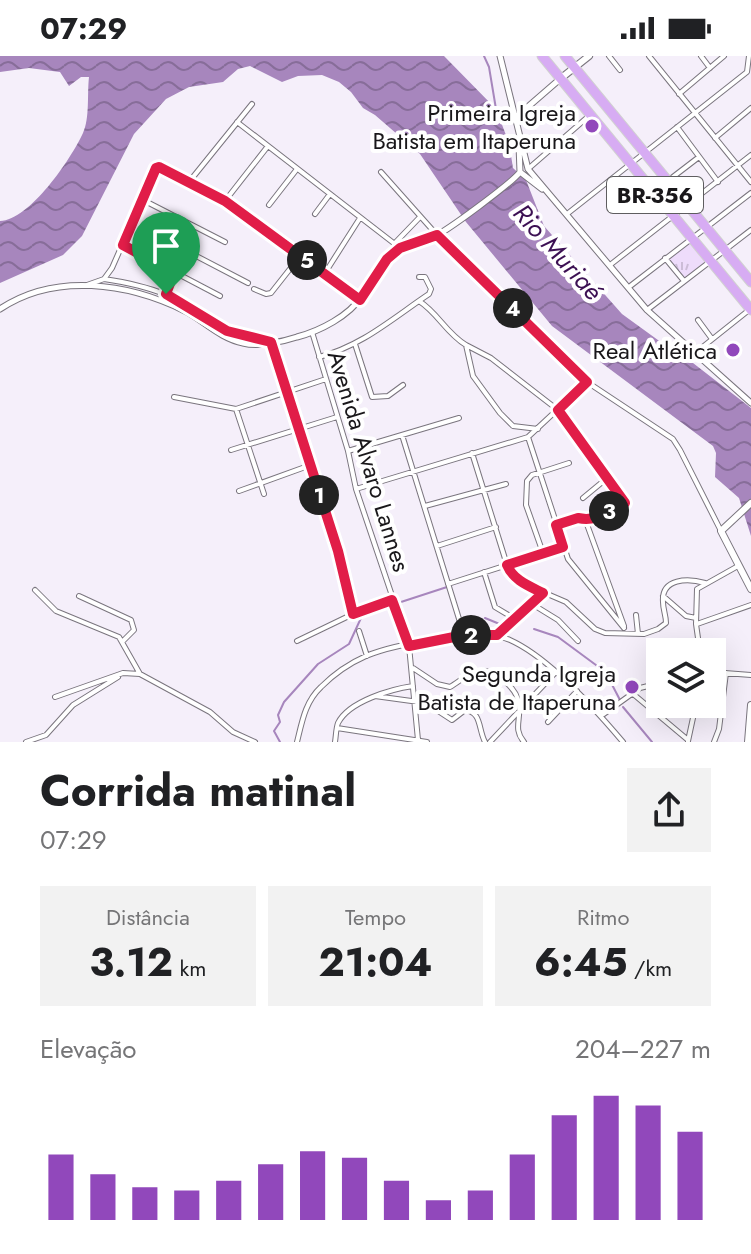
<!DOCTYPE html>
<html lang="pt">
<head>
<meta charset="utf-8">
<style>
	:root { --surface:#fff; --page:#f2f2f2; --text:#202124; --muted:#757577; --accent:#9148bb }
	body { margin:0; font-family:Jost,sans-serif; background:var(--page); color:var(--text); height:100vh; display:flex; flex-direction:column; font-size:30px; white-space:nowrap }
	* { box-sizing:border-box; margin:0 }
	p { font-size:26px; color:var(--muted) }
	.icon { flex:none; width:44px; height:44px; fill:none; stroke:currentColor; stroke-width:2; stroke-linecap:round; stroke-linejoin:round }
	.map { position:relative; height:686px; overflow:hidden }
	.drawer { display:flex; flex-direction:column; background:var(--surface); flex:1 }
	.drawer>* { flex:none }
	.controls { position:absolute; left:646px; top:582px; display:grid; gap:16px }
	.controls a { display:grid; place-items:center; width:80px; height:80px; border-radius:0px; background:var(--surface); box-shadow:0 8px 32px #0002; font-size:40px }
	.pin { position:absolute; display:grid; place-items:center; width:68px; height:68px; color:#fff; margin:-82px -34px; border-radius:50% 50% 50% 0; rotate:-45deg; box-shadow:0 0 8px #0007 }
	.pin .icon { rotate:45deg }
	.km { position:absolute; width:40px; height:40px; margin:-20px; border-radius:50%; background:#222; color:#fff; font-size:22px; line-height:40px; text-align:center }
	.round { display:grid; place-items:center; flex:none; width:84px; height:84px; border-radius:0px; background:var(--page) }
	.headline { display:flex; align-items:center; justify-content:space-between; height:136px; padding:0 40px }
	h1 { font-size:44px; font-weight:700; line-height:60px }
	.figures { display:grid; grid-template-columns:repeat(3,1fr); gap:12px; height:136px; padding:8px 40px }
	.figures div { display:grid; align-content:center; border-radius:0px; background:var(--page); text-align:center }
	.figures b { font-size:40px; font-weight:700 }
	.figures small { font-size:22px; font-weight:400 }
	.figures p { font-size:22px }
	.chart { height:224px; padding:16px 40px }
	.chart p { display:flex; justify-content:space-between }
	.chart svg { width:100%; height:144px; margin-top:8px; stroke:var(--accent); stroke-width:6 }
	.status { display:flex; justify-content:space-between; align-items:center; height:56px; padding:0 40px; background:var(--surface); direction:ltr }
	.status svg { height:22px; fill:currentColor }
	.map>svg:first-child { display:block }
</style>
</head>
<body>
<div class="status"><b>07:29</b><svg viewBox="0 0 49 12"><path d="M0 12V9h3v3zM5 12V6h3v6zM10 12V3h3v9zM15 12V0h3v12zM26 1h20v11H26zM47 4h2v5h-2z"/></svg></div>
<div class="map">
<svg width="751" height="686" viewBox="0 0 751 686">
	<defs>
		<pattern id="grass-tufts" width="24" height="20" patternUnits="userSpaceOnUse" patternTransform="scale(2)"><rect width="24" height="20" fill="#eedcfb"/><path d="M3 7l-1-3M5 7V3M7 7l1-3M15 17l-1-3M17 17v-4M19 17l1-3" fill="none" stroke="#ccbcd7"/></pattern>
		<pattern id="water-waves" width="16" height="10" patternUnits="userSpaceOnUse" patternTransform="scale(2)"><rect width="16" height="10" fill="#a786bd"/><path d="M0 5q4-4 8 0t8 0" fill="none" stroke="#876d99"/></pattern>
	</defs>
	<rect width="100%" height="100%" fill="#f5effa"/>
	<path fill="url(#grass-tufts)" d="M690,186l16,20 -22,18 -16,-21z"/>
	<path fill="url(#water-waves)" d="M0,0h444l52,53 13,34 4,25 13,12 18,46 78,88 58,42 13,7 58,45v128l-12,-38 -24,-21 1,-24 -3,-7 -161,-120 -86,-104 -46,-68 -45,-39 -12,-7 -12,-16 -12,-10 -17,-7 -24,1 -16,6 -32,-16 -12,3 -15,13 -34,5 -23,12 -32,35 -52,102 -19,19 -63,28v-62c30,-1 71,-62 83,-88 7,-15 4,-39 6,-56h-8l-12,9 -9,-14 -31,-4 -29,4z"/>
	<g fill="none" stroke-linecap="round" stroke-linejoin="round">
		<path stroke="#a786bd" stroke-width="2" d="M484,0l5,11 7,42
			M401,546l46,-15
			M485,562l17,7
			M534,573l24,8 42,31 7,7 13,25
			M623,651l29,35
			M280,686l-6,-11 6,-9 -2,-7 6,-13 34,-38 31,-20 12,-26"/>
		<g stroke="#7a757e" stroke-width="6">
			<path id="minor" d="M609,0l11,14
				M649,0l102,126
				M701,0l9,12
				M679,38l45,-38
				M237,66l163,126
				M677,71l41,55
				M715,82l36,-30
				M528,113l62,-54
				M381,116l56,63 150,147 86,57 7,11 41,81
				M669,124l30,-23
				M189,126l63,-78
				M143,144l82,42
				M225,145l43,-55
				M269,149l28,-36
				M315,158l15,-20
				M567,158l180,-142 2,-16
				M133,167l115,60
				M394,188l26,-27
				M123,189l97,51
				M665,202l19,23
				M610,209l141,-110
				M325,217l35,-55
				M104,223c20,3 41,7 60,15 42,17 56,42 107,48l67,209 15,63
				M87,229l17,-6 8,-11 44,-100 5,-1 64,34 135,99
				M629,231l122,-94
				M254,233l12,5 5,-1 30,-38
				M166,238l20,-45
				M419,245c19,12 27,32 47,44l7,31 27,37 13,13 25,3
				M647,254l104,-80
				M698,264l14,19
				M312,276l36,119 8,38 53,157 9,94
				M355,288l17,53 16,-1 15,-11
				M466,289l25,13 67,52 67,93 -39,18
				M695,297l54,-43
				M319,301c43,-11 74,-39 110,-63l2,-5 -6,-12h-6
				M174,341l62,12 90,-30
				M236,353l28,85
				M402,379l62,200
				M528,381l40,122 56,69
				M231,394l106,-33
				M348,395l111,-33
				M472,397l35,112 6,10 11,9 42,18 29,27 10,4 39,1 14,-5 8,-6c0,-8 -3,-13 -3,-21 -2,-24 25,-24 42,-19
				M356,433l172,-52 59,-55
				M239,435l69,-25
				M583,442l23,-19
				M425,450l81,-22
				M557,469l21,-7 7,1 39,107
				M437,490l59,-19
				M543,497l-17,-48 1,-24 5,-6 37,-12
				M484,516l11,35 20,12
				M448,528l115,-37
				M35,534l21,21 63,26 21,37
				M79,540l52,24 3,10 -11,11
				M663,540l23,20 10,2
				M532,548l26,16 20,21
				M636,559l2,19
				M697,568l54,-19
				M359,575l8,25
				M497,579l46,-41
				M297,585l56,-27 39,-14
				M700,596l-4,-28 1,-35 41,-23
				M413,612l24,16 13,3c9,-5 18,-14 28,-16 17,-3 40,18 41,34 2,15 -6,24 5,37
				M712,616l39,3
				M632,637l56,47
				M375,640l51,7 26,17 13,-10c17,2 13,19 20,32
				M55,641l68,-24 17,1 70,38 23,20 22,10
				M601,660l39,-28 20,-5
				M548,666l29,-31
				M337,672l90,14
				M688,685l8,-37
				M26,686l20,-7 27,-30 45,-28
				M297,686c5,-20 8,-40 24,-55 12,-12 29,-24 45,-31 29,-12 116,-28 144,-16 38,17 86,70 113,102
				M335,686c1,-6 1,-14 3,-19 11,-22 54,-34 75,-37
				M490,686l65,-69
				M714,686l5,-13 7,-56"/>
		</g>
		<g stroke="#7a757e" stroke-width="7">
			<path id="tertiary" d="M500,0l28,113 119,141 104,93
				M515,62l45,-39
				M519,89l1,27 22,17
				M0,253c55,-37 128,-26 185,2 19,10 36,28 58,32 15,4 39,-1 54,-6 23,-6 52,-21 65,-41 11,-16 20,-37 37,-48 10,-6 24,-6 34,-11 13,-5 80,-55 87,-65"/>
		</g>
		<g stroke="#7a757e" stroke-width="8">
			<path id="secondary" d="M560,23l29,-23
				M751,447l-30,28 30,58
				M748,686l3,-37"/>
		</g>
		<g stroke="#d1d1d1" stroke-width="11">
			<path id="trunk" d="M542,0l209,254
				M565,0l186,226"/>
		</g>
		<use href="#minor" stroke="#fff" stroke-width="4"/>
		<use href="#tertiary" stroke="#fff" stroke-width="5"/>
		<use href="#secondary" stroke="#fff" stroke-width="6"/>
		<use href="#trunk" stroke="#d7acf3" stroke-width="9"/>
	</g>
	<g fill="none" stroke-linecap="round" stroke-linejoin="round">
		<g stroke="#fff" stroke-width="16">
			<path id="route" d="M159,111l66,34 135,99 27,-41 13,-11 37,-13 150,147 -29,28 67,93c-19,9 -28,19 -47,15l-22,7 7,22 -56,18c6,15 22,21 36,28l-46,42h-33l-55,11 -17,-46 -39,14 -15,-63 -67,-209 -44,-11 -61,-37 8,-21 -51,-28 33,-77z"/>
		</g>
		<use href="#route" stroke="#e11d48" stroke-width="10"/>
	</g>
	<g fill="#9148bb" stroke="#fff" stroke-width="3">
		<circle cx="592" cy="70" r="8"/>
		<circle cx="733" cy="294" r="8"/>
		<circle cx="632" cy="631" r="8"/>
	</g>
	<g text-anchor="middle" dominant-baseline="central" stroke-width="8" stroke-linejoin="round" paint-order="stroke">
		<rect fill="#fff" stroke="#5e5d5f" stroke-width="2" x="607" y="121" width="96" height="36" rx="6"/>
		<g font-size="22" font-weight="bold" fill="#19171a">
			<text x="655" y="139">BR-356</text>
		</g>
		<g font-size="24" fill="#19171a" stroke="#fff" text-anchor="end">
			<text x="576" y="56">Primeira Igreja<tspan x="576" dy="28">Batista em Itaperuna</tspan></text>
			<text x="717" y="294">Real Atlética</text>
			<text x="616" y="617">Segunda Igreja<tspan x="616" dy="28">Batista de Itaperuna</tspan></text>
		</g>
		<g font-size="24" fill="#19171a" stroke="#fff">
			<text transform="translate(369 405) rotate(73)">Avenida Alvaro Lannes</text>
		</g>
		<g font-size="26" font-style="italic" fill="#3c1053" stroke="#fff">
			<text transform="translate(558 196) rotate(48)">Rio Muriaé</text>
		</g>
	</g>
</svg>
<div class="controls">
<a><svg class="icon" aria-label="layers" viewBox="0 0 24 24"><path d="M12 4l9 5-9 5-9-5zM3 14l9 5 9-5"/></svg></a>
</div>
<div class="pin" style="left:166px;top:238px;background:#1e9e55"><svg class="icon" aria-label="arrive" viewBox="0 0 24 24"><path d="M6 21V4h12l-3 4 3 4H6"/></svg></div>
<b class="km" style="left:319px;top:439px">1</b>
<b class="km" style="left:471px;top:579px">2</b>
<b class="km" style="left:609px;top:455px">3</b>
<b class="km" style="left:513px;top:252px">4</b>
<b class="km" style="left:307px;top:204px">5</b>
</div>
<section class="drawer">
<div class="headline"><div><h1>Corrida matinal</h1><p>07:29</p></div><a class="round"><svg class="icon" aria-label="share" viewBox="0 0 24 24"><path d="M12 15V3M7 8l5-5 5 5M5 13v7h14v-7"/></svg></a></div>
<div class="figures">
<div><p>Distância</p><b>3.12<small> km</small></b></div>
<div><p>Tempo</p><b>21:04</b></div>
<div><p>Ritmo</p><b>6:45<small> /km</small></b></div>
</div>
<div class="chart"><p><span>Elevação</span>204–227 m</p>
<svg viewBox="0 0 160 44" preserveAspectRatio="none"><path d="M5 44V24M15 44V30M25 44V34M35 44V35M45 44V32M55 44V27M65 44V23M75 44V25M85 44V32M95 44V38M105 44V35M115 44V24M125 44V12M135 44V6M145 44V9M155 44V17"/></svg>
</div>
</section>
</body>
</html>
